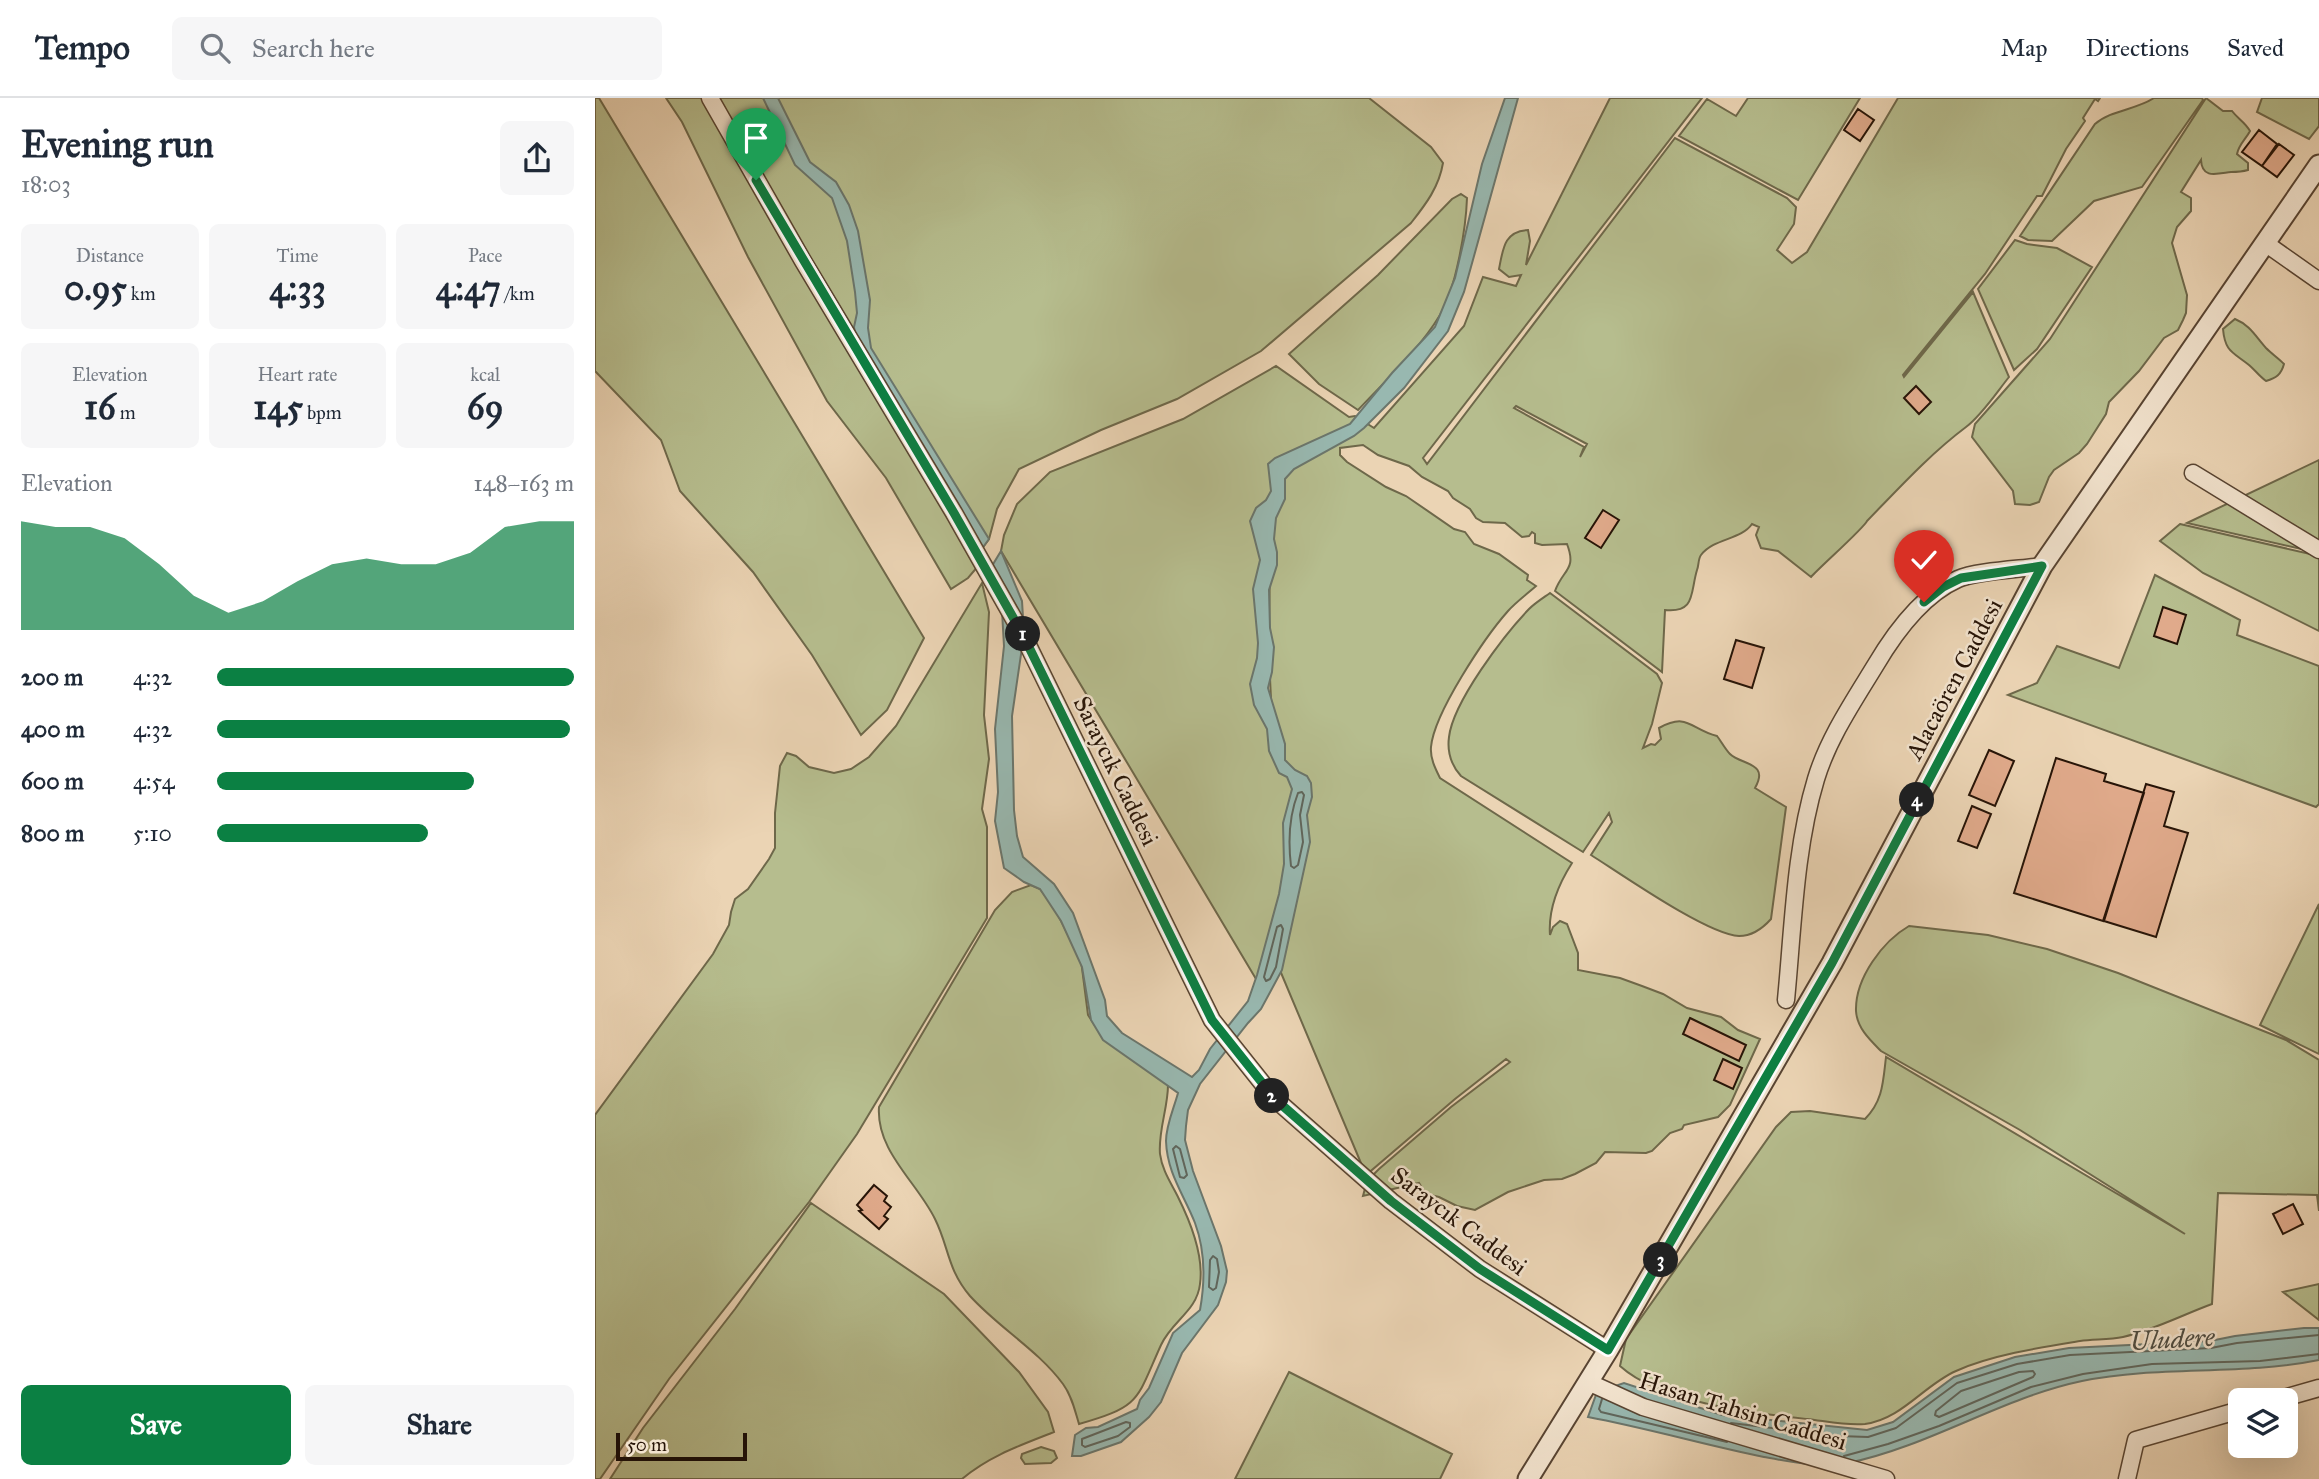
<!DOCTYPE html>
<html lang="en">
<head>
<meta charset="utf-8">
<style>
	:root { --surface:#fff; --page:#f6f6f7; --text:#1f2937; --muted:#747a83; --line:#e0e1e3; --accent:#0b8043 }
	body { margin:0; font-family:"IM FELL Great Primer",serif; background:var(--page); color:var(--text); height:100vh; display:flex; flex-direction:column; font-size:26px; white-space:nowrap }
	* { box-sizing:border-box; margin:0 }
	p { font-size:23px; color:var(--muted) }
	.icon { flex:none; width:38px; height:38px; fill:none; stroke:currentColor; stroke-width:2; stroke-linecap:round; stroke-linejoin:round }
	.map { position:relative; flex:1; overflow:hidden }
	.sheet { display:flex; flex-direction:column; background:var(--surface); width:595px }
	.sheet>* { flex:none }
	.buttons { position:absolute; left:1633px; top:1290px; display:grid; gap:14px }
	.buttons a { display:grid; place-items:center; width:70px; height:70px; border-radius:10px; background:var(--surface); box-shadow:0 7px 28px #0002; font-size:35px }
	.scale { position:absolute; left:21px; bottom:18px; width:131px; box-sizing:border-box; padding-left:7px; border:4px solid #271407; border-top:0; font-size:19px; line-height:24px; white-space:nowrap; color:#271407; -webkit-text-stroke:5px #f2e3ce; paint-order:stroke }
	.pin { position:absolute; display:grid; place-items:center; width:60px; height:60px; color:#fff; margin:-72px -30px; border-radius:50% 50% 50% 0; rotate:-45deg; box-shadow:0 0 7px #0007 }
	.pin .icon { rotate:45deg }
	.km { position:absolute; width:35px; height:35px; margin:-18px; border-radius:50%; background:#222; color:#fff; font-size:19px; line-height:35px; text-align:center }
	.round { display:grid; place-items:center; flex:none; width:74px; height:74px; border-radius:10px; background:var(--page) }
	.summary { display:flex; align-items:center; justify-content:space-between; height:119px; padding:0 21px }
	h1 { font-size:38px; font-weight:700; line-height:52px }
	.figures { display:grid; grid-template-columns:repeat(3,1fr); gap:10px; height:119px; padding:7px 21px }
	.figures div { display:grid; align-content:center; border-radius:10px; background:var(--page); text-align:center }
	.figures b { font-size:35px; font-weight:700 }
	.figures small { font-size:19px; font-weight:400 }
	.figures p { font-size:19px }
	.chart { height:196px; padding:14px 21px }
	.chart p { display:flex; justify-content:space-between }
	.chart svg { width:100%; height:126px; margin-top:7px; fill:var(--accent); opacity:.7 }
	.cta { display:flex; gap:14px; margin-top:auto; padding:14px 21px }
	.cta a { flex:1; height:80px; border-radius:10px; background:var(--accent); color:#fff; font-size:28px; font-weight:700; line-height:80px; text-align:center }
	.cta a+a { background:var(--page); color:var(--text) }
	ul { padding:0 21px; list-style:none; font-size:23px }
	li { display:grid; grid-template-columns:112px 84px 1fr; align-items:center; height:52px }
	li i { height:18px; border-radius:9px; background:var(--accent) }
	header { display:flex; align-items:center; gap:42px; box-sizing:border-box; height:98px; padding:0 35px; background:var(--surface); border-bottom:2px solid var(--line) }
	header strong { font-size:33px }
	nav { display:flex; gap:38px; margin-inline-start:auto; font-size:24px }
	.search { width:490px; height:63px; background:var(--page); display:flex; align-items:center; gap:18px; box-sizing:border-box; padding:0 24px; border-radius:10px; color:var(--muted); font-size:26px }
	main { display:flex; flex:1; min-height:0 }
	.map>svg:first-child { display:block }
</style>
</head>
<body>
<header>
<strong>Tempo</strong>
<div class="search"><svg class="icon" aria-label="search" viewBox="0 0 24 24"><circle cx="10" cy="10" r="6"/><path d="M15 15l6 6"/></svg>Search here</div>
<nav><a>Map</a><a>Directions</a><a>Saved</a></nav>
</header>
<main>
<section class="sheet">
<div class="summary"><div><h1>Evening run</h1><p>18:03</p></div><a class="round"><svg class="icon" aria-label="share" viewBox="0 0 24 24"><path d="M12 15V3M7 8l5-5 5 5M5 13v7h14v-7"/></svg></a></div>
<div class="figures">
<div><p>Distance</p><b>0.95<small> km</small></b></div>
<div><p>Time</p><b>4:33</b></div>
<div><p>Pace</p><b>4:47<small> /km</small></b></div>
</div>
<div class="figures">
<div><p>Elevation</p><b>16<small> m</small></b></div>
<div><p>Heart rate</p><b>145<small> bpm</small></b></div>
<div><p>kcal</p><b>69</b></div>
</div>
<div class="chart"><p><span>Elevation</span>148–163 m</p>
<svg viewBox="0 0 160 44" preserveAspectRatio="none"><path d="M0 44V6L10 8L20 8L30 12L40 21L50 32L60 38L70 34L80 27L90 21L100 19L110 21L120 21L130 17L140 8L150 6L160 6V44z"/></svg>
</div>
<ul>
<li><b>200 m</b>4:32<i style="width:100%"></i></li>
<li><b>400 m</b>4:32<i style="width:99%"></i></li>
<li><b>600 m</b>4:54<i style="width:72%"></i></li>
<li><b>800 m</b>5:10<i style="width:59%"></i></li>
</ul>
<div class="cta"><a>Save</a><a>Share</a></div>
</section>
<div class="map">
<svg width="1724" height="1381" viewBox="0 0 1724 1381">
	<rect width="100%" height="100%" fill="#ebd4b4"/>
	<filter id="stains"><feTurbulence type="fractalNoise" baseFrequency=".00286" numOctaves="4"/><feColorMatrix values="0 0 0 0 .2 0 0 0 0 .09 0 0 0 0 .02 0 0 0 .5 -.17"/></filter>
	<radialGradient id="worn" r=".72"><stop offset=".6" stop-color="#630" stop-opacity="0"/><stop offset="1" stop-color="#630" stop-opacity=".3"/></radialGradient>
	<path fill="#b6bd8e" stroke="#6e684a" stroke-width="2" fill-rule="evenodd" d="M0,0h4l325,540 -37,72 -26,25 -49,-80 -59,-83 -73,-81 -19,-51 -66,-69z
		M71,0h703l62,49 12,16c-4,24 -17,41 -32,60l-150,128 -84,48 -76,31 -82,39 -22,40 -8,30 -8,11 -2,15 -11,13 -17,11 -65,-111 -59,-77 -79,-144 -66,-135z
		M1015,0h92l-279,360 4,6 248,-326 112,60 9,9 -2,17 -17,26 15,13 15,-11 91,-154h202l-2,3 -3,-2 -12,19 2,3 -19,28 -24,47h-5l-52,78 -82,101 1,2 69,-85 36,85c-12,15 -28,39 -43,50 -36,27 -67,61 -99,94 -2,6 -47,46 -56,56l-33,-26 -17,-3 -5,-13 3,-8 -7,-3c-11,16 -38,14 -51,31 -3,4 -2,10 -4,15 -7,23 -1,43 -32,40l-3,62 -107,-81c8,-22 22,-21 12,-47l-25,1 -7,-2v-9l-3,-2 -3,4 -7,1 -17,-14 -22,-1 -7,-4 -6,-9 -17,-11 -5,-7 -26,-14 -13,-11 -31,-11 -15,-10 -23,3v7l7,7 39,25 20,9 48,33 11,3 9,12 25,10 29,21 -1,5 9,6c-9,8 -20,16 -28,25 -23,26 -74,102 -77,136 -1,11 4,21 9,31l132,85c-14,22 -24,46 -22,72l3,-8 7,-6 7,3 11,29v17l42,8 22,8 21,8 24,14 34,9 17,13 22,9 -30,66 -12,12 -34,8 -2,4 -12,4 -18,18 -6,2 -41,-1 -9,11 -21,11 -13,5 -18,1 -36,12 -33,18 -18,-4 -18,-9 -13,-3 -7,-11 -56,13 4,-15 12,-12 72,-62 59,-45 -4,-3 -51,40 -89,76 -87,-207 25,-185 -16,-15 7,10 -3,87 -33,119 -258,-433 3,-16 13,-31 33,-32 133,-53 93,-53 73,51 6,-1 19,12 90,-102 19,-49 33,9 5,-11 -12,2 -10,-8c4,-20 5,-38 29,-39l2,11 -4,24zM921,308l71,38 -7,13 4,-10 -70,-39zM709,355l1,7 -19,10 -15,65 5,-70zM675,445l-1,115 3,61 11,43 -3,-4 -19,-84z
		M1153,0h112l-62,102 -119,-64 28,-37 29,17z
		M1559,0h48l1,2 -61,87 -48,14 -42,40 -24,-1 -8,-4 75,-112c16,-14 41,-14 59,-26z
		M1611,0l17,13h9c6,8 13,11 18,20 -4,8 -11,13 -13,23l11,9v7c-7,2 -11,2 -17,2 -15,2 -29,7 -30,-12l-20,32 10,6v13l-14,16 -5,16 15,52 -1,18 -3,7 -5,10 -14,8 -25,33 -30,31 -3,12 -19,30 -8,9 -25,17 -5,7 -10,25 -9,3 -15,-1 -2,-13 -41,-54 3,-13 75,-85z
		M1667,0h57v28l-10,13 -52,-27z
		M866,96l6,4c-1,30 -11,91 -27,117 -21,35 -54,65 -82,95l-39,-26 -30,-30 89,-79 74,-76z
		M1420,142l12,4 30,4 35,19 -55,82 -23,21 -36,-81z
		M1640,221c15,6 21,18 31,29 6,6 12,10 18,16 -3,11 -8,14 -18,17 -7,-5 -11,-11 -17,-16 -16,-13 -24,-13 -26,-36z
		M1724,362v93l-132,-30z
		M1585,426l139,32v75l-116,-58 -43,-32z
		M1560,477l85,45 -3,15 82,31v138l-3,3 -308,-112 29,-12 20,-37 62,22z
		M387,485l7,29 -5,103 5,44 -7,50 5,18v91l-130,216 -48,68 -140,177 -69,100h-5v-364l118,-161 16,-29 2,-13 4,-13 13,-10 21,-30 6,-11v-35l5,-47 7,-13 9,3 13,11 25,6 17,-4 18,-12 27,-31z
		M955,495l107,81 5,9 -10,41 -9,24 8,-4 4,1 6,-6 -2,-11c29,-16 31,1 58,8 4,5 8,13 13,18 11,11 40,8 25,34l31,19 -15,112c-8,9 -19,17 -32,17 -31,-1 -118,-62 -148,-81l21,-33 -3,-9 -26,39 -122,-76c-10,-11 -14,-24 -12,-39 4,-35 55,-102 80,-128 6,-6 14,-11 21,-16z
		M436,787l9,4 15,20 26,51 7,55 8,12 72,58c0,23 -10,46 -8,69 2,16 11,29 18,43 13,26 26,58 22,87 -3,27 -28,37 -39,61 -25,55 -19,61 -82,79 -4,-13 -7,-28 -16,-40 -25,-34 -64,-56 -93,-88 -23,-27 -21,-49 -35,-77 -18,-37 -59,-68 -56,-112l116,-197 17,-18z
		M1724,806v150l-59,-29z
		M1314,828l79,9 59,14 71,24 168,67 33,20v151l-2,-16 -99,-2 -6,111c-30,11 -58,26 -89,33 -14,3 -29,2 -43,4 -37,6 -89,14 -124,30 -32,14 -54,48 -91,53 -18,2 -40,-3 -58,-5 -54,-6 -146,-16 -187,-53l6,-27 150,-212 15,-15 19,-1 55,8c18,-18 18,-37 21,-62l299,177 -165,-104 -139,-79c-11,-11 -24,-23 -25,-40 -1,-33 27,-70 53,-85z
		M216,1105l133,91 75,78 29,40 6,20c-33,13 -65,24 -92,47h-352l33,-51 92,-119z
		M1724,1186v36l-36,-28z
		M694,1274l163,82 -12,25h-205z
		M446,1349l13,4 3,7 -6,5 -26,1 -4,-6 1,-4z"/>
	<path fill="#98b8b0" stroke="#6b766c" stroke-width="2" d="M168,0h15l32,64 26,20 13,23 9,26 12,69 -2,28 3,20 118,191 -8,11 -124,-206 -3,-17 3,-14 -2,-21 -8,-51 -15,-43 -37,-33z
		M910,0h13l-54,194 -16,39 -44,57 -40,40 -10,8 -60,33 -9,10v20l-9,19 -2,21 3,13v13l-8,25 1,38 4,19 -2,25 -4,16 17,56v16l10,10 12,6 4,7 1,14 -5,18 3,27 -28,128 -21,39 -13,14 -48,61 -12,26 -2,16 -1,14 8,31 28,75 6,25 -1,11 -8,23 -36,48 -21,49 -12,15 -28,25 -40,14h-9l3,-21 11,-7 12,-1 39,-18 3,-9 9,-12 24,-55 27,-23c5,-28 5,-60 -5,-87 -11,-28 -28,-50 -29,-82 0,-16 8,-33 12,-48l-75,-53 -12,-20 -9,-53 -21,-46 -21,-32 -16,-7 -20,-14 -9,-47 3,-29 -3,-63 9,-83 -2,-35 -10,-45 9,-15 21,50 2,33 -12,82 2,94 3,26 6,21 31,27 19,29 32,87 2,16 15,17 70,44 7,-7 11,-21 38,-48 9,-26 22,-81 5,-30 -1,-41 9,-34 -5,-12 -8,-4 -10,-22 -2,-22 -13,-24 -4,-21 7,-26 1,-15 -5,-54 7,-29 -10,-39 6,-13 10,-8 5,-9 -3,-27 7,-6 75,-34 42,-51 43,-46 20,-49 27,-114z
		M1709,1230h15v32c-78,16 -159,5 -237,21 -81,17 -152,65 -234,82 -28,5 -57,-1 -84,-6 -59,-12 -117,-29 -176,-40l9,-25 27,-9 98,32 145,15 26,-8 61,-45 61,-20 54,-9 141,-7 25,-5z"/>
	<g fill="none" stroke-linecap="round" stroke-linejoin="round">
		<path stroke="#60665c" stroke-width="2" d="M707,694l2,3 -4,20 3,27 -5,23 -4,3 -3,-2c-3,-25 -2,-50 7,-73z
			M686,827l2,4 -7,38 -6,12 -4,2 -2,-4 13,-50z
			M581,1048l4,3 7,26 -3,3 -4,-1 -7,-28z
			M618,1158l4,3 2,13 -3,16 -3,2 -4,-3 1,-27z
			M1438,1273l2,3 -2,3 -94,40 -4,-2 1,-4 25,-20 58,-19z
			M1007,1301l-3,10 2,3 126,30
			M531,1324l4,1v4l-12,9 -33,11 -3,-2v-6z
			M1136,1325l108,13 29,1 28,-9 61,-45 60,-19 53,-9 141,-7 26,-5 82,-8
			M1249,1358l44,-12 51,-18 92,-39 52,-13 69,-10 108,-3 59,-7"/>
	</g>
	<path fill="#e0aa8b" stroke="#271407" stroke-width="2" d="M1263,11l16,11 -14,21 -16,-11z
		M1664,32l18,14 -15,22 -20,-14z
		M1684,46l15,11 -17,22 -15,-11z
		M1321,288l15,16 -12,12 -15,-16z
		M1008,412l16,10 -18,28 -16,-10z
		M1568,509l23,8 -9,29 -23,-8z
		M1141,542l28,8 -12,40 -28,-9z
		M1394,652l25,11 -19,45 -26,-11z
		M1461,660l50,16 -2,7 40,12 -41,128 -89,-28z
		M1551,686l28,8 -10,34 24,7 -32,104 -52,-16z
		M1377,708l19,8 -14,34 -19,-7z
		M1095,920l56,27 -7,16 -56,-27z
		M1128,961l19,9 -9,21 -19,-9z
		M279,1087l13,11 -3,5 7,6 -7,9 4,3 -9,10 -20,-18 3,-1 -5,-5z
		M1698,1106l10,20 -20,10 -10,-20z"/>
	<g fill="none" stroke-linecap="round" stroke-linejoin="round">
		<g stroke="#584432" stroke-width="19">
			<path id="minor" d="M115,0l93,163 151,252 69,122 189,385 63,79 116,102 89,68 128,81
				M1670,145l54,38
				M1598,375l126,77
				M1191,902c7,-72 9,-152 30,-221 12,-40 37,-77 59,-113 20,-34 47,-71 83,-87 17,-8 64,-10 84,-13
				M993,1284l55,25 243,72
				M1682,1302l42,-12
				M1532,1381l9,-39 104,-30"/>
		</g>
		<g stroke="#584432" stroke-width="23">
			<path id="tertiary" d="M933,1381l80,-129 224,-387 210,-397 277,-401"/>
		</g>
		<use href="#minor" stroke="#f2e3ce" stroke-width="16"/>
		<use href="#tertiary" stroke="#f2e3ce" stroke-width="19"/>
	</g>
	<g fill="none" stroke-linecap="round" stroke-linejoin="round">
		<g stroke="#fff" stroke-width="14">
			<path id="route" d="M161,82l198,333 69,122 189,385 63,79 116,102 89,68 128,81 224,-387 210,-397 -81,12 -18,9 -19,15"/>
		</g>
		<use href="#route" stroke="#0b8043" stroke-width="9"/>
	</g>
	<g text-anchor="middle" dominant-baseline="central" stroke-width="5" stroke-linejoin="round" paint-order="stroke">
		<g font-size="24" fill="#271407" stroke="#f2e3ce">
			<text transform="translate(1359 581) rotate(-62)">Alacaören Caddesi</text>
			<text transform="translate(521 673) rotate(64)">Saraycık Caddesi</text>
			<text transform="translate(864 1123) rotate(37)">Saraycık Caddesi</text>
			<text transform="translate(1148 1313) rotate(17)">Hasan Tahsin Caddesi</text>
		</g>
		<g font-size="26" font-style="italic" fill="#4f4d42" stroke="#f2e3ce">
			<text transform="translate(1577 1241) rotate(-3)">Uludere</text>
		</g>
	</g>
	<rect width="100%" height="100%" filter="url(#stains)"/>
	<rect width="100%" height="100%" fill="url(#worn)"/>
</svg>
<div class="buttons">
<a><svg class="icon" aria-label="layers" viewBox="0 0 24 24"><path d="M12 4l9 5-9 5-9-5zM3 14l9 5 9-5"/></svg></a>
</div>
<div class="scale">50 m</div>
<div class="pin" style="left:161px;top:82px;background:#1e9e55"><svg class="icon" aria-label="arrive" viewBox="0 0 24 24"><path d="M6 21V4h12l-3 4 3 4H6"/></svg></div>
<div class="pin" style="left:1329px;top:504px;background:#d93025"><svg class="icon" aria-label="check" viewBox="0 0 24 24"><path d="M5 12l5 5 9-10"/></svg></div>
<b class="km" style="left:428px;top:536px">1</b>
<b class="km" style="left:677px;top:998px">2</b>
<b class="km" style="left:1066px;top:1162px">3</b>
<b class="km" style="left:1322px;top:702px">4</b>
</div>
</main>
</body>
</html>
